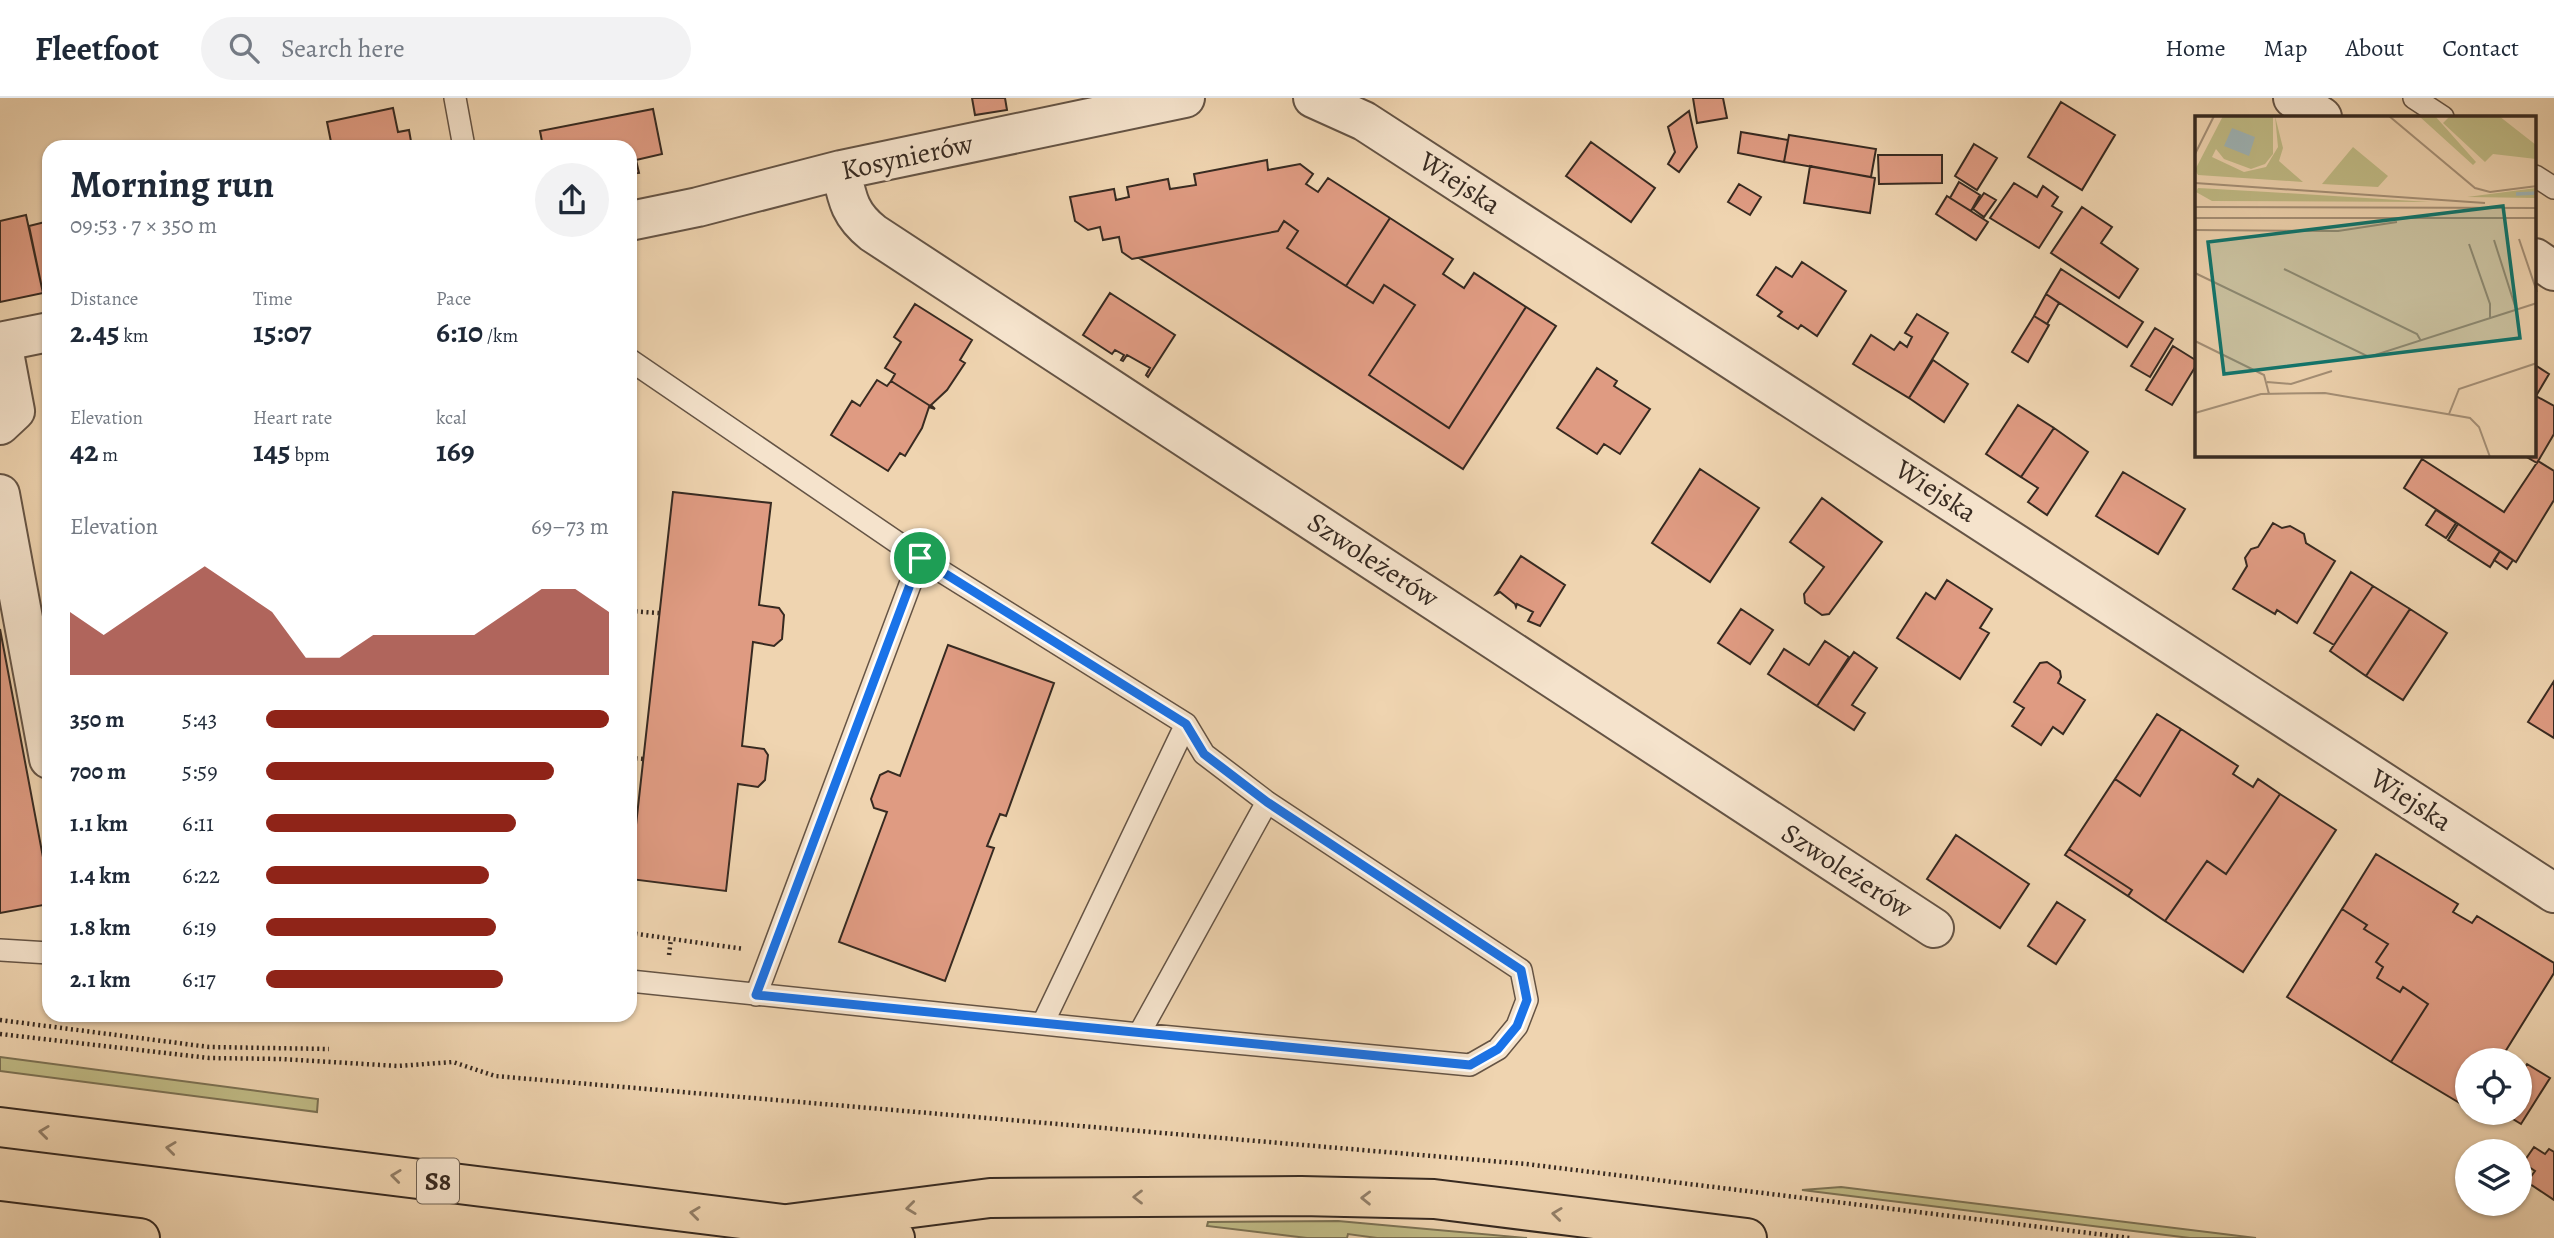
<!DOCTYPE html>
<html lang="en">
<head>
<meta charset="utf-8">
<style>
	:root { --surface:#fff; --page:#f2f2f3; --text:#1f2937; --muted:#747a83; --line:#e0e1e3; --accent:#8f2418 }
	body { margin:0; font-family:Alegreya,serif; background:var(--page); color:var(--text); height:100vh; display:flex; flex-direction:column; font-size:26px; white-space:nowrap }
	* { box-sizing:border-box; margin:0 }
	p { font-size:23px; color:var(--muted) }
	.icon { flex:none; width:38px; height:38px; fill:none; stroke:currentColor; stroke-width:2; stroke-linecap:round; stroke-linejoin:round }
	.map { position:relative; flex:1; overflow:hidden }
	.details { position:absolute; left:42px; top:42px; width:595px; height:882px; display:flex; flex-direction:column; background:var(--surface); border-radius:21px; box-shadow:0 2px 5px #0004 }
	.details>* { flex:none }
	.fabs { position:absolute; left:2455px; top:950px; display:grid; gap:14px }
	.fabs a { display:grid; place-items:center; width:77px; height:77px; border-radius:50%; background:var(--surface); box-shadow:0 2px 5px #0004; font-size:35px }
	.pin { position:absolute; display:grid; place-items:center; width:60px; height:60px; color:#fff; margin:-30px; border:4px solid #fff; border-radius:50%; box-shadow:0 2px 7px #0007 }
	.round { display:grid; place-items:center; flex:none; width:74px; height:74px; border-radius:37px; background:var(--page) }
	.summary { display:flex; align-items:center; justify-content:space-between; height:119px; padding:0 28px }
	h1 { font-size:38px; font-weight:700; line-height:52px }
	.stats { display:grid; grid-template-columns:repeat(3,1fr); gap:10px; height:119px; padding:7px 28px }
	.stats div { display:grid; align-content:center }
	.stats b { font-size:30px; font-weight:700 }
	.stats small { font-size:19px; font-weight:400 }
	.stats p { font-size:19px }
	.chart { height:196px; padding:14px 28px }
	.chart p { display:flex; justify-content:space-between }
	.chart svg { width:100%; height:126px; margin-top:7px; fill:var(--accent); opacity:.7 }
	ul { padding:0 28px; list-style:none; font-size:23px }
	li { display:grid; grid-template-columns:112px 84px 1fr; align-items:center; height:52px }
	li i { height:18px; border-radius:9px; background:var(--accent) }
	header { display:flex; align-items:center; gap:42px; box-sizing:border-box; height:98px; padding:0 35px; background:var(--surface); border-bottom:2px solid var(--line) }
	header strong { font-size:33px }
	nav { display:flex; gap:38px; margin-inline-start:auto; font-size:24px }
	.search { width:490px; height:63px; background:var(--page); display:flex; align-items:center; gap:18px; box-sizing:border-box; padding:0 24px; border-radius:38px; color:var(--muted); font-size:26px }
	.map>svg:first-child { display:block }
</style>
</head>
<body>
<header>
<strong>Fleetfoot</strong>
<div class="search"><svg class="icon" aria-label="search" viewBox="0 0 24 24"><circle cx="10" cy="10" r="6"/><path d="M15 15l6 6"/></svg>Search here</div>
<nav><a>Home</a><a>Map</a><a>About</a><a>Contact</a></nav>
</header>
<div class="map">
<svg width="2554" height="1140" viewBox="0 0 2554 1140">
	<rect width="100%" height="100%" fill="#efd4b0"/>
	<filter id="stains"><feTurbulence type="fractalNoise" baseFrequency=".00286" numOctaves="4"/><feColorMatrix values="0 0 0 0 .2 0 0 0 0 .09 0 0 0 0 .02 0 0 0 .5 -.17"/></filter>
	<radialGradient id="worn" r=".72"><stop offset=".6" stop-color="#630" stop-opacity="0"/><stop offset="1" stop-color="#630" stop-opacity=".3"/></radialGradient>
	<path fill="#c0bb86" stroke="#7c7254" stroke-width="2" d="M0,959l318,42 -1,13 -317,-41z
		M1841,1089l415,51h-66l-388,-48z
		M1338,1123l189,17h-150l-29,-4 -1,4h-40l-100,-12 1,-4z"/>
	<path fill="#df9b82" stroke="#372a21" stroke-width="2" d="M972,0h33l2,12 -32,5z
		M1693,0h30l4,20 -30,5z
		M2061,4l54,33 -33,55 -54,-33z
		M393,10l5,24 11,-2 3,17h-80l-5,-25z
		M653,11l9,45 -26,6 3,13 -9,1v-27h-87l-3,-16z
		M1689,13l8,36 -18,25 -11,-8 7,-12 -7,-25z
		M1741,34l47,8 -4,22 -46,-9z
		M1789,37l87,14 -5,28 -87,-15z
		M1591,44l64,46 -24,34 -65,-46z
		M1974,46l23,14 -20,32 -22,-14z
		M1878,57h64v28l-63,1z
		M1267,62l1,10 32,-6 13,10 -7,10 12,8 10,-14 62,40 -44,68 -59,-38 11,-17 -14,-10 -6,10 -146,28 -10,-7 -3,-15 -16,3 -3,-13 -12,3 -13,-9 -5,-24 44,-8 2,11 13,-3 -2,-10 41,-8 2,10 26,-4 -2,-11z
		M1810,68l65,12 -5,35 -66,-10z
		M1959,84l21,13 -9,16 -21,-13z
		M2014,85l23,14 6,-11 15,11 -6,9 10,6 -23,36 -49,-30z
		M1739,86l22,13 -11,18 -22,-13z
		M1984,95l12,7 -12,17 -11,-8z
		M1947,98l41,26 -12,18 -40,-26z
		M2082,109l30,20 -11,16 37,26 -19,29 -68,-45z
		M26,117l17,78 -43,9v-81z
		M1390,120l63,41 -10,15 21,14 10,-15 52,34 -77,121 -80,-53 46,-70 -31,-20 -11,18 -27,-17z
		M49,123v71l-6,1 -14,-67z
		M1284,123l14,10 -11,17 59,38 27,17 11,-18 31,20 -46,70 80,53 77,-121 30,19 -93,143 -324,-211 139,-27z
		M1802,164l44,29 -29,45 -16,-11 -3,4 -20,-13 4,-4 -25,-17 19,-28 16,10z
		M2061,171l82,53 -16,25 -81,-53z
		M1110,195l65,42 -27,42 -2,-2 4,-7 -23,-13 -4,6 -2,-1 3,-5 -9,-5 -3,4 -29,-19z
		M2046,196l13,9 -12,21 -13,-8z
		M915,206l57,36 -12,20 5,3 -18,27 -16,15 4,4 -44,-28 4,-7 -10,-6 16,-26 -7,-5z
		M1917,216l31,19 -39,65 -56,-34 18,-29 23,15 6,-8 7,5 5,-10 -7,-4z
		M2034,218l15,9 -21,37 -16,-10z
		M2155,230l18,11 -23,38 -19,-11z
		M2173,248l24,15v3l-25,41 -26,-15z
		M1933,262l35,24 -24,38 -35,-24z
		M2535,267l14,9 -13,22 18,10v28l-17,29 -14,-8h12z
		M1597,270l20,13 -3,5 36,23 -30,45 -16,-10 -7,10 -40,-26z
		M877,282l10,6 4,-5 44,28 -6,-2 -7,21 -17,28 -5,-3 -12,18 -57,-36 21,-34 8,5z
		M2018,307l36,23 -33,49 -35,-23z
		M2054,330l34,24 -41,63 -19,-13 10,-14 -17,-11z
		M2422,361l82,53 34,-51 16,10v29l-38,62 -112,-74z
		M1700,371l59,39 -49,74 -58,-39z
		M2123,374l62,37 -27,45 -62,-38z
		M673,394l98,11 -12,102 20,3 5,7 -2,24 -8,7 -21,-4 -11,104 22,3 4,6 -3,25 -7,7 -20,-3 -12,107 -96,-12z
		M1822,400l60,44 -53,72 -7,1 -17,-12 -1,-9 20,-27 -34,-25z
		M2436,412l20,13 -10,15 -20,-13z
		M2273,425l9,5 8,-2 14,8 2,9 29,18 -38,62 -20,-13 -2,4 -42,-25 14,-23 -2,-8 6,-9 7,-2z
		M2458,426l42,27 -10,16 -42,-27z
		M2500,453l13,9 -6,9 -13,-9z
		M1521,458l44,29 -25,41 -12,-5 5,-9 -16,-8 -1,3 -1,-3 -15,-12 -4,2z
		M2351,474l22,14 -39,59 -20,-12z
		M1947,482l45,29 -12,19 9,5 -29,46 -63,-41 29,-45 9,6z
		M2373,488l37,23 -44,67 -36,-25z
		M1741,511l32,21 -23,34 -32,-21z
		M2410,511l37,24 -44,67 -37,-24z
		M0,531l49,260v15l-49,9z
		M1825,543l24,16 -32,49 -49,-32 16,-25 25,16z
		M948,547l106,38 -48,133 -6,-2 -13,32 7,2 -49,133 -106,-39 48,-130 -13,-4 -3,-9 9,-24 8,-4 12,5z
		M1854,554l23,16 -25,37 13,8 -11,17 -37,-24z
		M2047,564l13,9 1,6 -3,6 27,17 -22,34 -10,-7 -12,18 -29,-19 12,-18 -10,-6 26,-39z
		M2554,583v57l-26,-16z
		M2157,616l24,15 -41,67 -25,-17z
		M2181,631l57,37 -5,8 20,13 5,-8 22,15 -54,80 -19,-13 -42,60 -37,-25 4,-6 -63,-41 46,-70 25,17z
		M2280,696l56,36 -93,142 -78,-51 42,-60 19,13z
		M1956,737l73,49 -29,44 -73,-49z
		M2069,751l63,41 -4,6 -63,-41z
		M2376,756l82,50 -5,8 19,11 5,-7 77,47v10l-54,87h-32v48l-77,-46 37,-58 -25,-17 -3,5 -23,-14 6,-11 -7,-5 12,-18 -24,-15 3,-4 -25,-16z
		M2057,804l28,18 -29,44 -28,-18z
		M2342,811l25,16 -3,4 24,15 -12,18 7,5 -6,11 23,14 3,-5 25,17 -37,58 -104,-65z
		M2527,966l23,14 -29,46 -18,-11h17v-38z
		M2534,1049l11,7 4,-5 5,3v48l-27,-18 8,-11 -12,-8z"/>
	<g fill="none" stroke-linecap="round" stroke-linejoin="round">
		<g stroke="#655445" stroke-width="24">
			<path id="lane" d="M455,0l9,49
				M2414,0l29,19
				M2535,78l19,12
				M630,262l290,198 266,166 18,30 63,48 254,168 6,30 -10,26 -19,23 -28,16 -331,-31 -509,-53
				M0,852l49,3
				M756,897l164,-437
				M1043,925l143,-299
				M1139,936l128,-232"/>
		</g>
		<g stroke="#655445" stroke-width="42">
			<path id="street" d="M1313,0l51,23 1190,772
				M2293,0l29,19
				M841,72c6,28 8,44 32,63l1061,695
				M630,123l68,-14 143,-37 344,-72
				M2535,160l19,13
				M0,244l49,-10
				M0,327l15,-14 -13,-69
				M0,396l49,265"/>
		</g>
		<g stroke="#372a21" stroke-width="42">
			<path id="highway" d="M0,1029l895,111
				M0,1123l140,17
				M787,1126l203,-26 311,-2 133,3 313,39"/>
		</g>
		<path stroke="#372a21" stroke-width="4.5" stroke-dasharray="2 3.5" stroke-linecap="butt" d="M630,513l29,2
			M630,660l13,1
			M630,835l114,16
			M669,857l2,-16
			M0,922l209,27 120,2
			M0,936l209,24 72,1 117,7 55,-4 42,14 1031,88 604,74"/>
		<use href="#lane" stroke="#f5e3cc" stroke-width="21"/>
		<use href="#street" stroke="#f5e3cc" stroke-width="38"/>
		<use href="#highway" stroke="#efd4b0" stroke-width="38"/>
	</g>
	<defs><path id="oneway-chevron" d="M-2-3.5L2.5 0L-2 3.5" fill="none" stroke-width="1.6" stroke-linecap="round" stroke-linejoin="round" transform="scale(1.75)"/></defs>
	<g stroke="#937f68">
		<use href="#oneway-chevron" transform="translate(44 1034) rotate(-173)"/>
		<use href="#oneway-chevron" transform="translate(171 1050) rotate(-173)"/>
		<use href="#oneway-chevron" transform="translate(396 1078) rotate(-173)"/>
		<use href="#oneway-chevron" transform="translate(1138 1099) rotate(180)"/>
		<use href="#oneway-chevron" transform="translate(1366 1100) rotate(-179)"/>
		<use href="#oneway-chevron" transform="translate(911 1110) rotate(173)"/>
		<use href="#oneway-chevron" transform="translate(695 1115) rotate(-173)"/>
		<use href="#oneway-chevron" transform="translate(1557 1116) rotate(-173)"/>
	</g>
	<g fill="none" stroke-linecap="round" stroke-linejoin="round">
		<g stroke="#fff" stroke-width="14">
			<path id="route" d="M920,460l266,166 18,30 63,48 254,168 6,30 -10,26 -19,23 -28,16 -714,-70z"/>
		</g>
		<use href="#route" stroke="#1a73e8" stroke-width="9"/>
	</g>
	<g text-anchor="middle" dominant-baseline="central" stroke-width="7" stroke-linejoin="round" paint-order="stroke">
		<rect fill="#f5e3cc" stroke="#706254" stroke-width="2" x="417" y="1060.5" width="42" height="45" rx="5"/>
		<g font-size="26" font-weight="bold" fill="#372a21">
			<text x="438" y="1083">S8</text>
		</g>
		<g font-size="28" fill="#372a21" stroke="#f5e3cc">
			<text transform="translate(907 59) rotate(-12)">Kosynierów</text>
			<text transform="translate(1460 85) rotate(33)">Wiejska</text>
			<text transform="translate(1936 393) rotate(33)">Wiejska</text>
			<text transform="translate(1373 462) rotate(33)">Szwoleżerów</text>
			<text transform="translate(2411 702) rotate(33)">Wiejska</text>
			<text transform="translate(1847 773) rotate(33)">Szwoleżerów</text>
		</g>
	</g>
	<g transform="translate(2195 18)">
		<rect width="341" height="341" fill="#efd4b0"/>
		<path d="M28,0h50v38l-8,10 -14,5 -27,-10 -8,-10 -4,8 32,15 22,-5 12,-20 -3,-31 8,32 -4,13 24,21 -105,-7 -3,-5zM240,0l41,46 -3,3 -53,-48zM255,0h49l37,29v14l-43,-5 -8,8 -42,-39zM158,31l35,29 -10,11 -56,-3zM3,72l70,4 162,10 -218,-1 -16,-9zM341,72v10l-69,-1z" fill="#c0bb86"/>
		<path d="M37,12l23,9 -6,19 -25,-10z" fill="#9fb5b7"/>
		<path fill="none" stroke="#9fb5b7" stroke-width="3.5" d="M321,78l21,-1"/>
		<path fill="none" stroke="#a59077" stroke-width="2" d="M194,0l86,72 15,4 47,-6M0,38l19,-38M0,67l290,20M0,91l342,1M0,102h342M0,114l143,1 59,-9M324,123l18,53M299,124l22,69M274,128l21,60v14M89,153l133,65 4,7M0,157l174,84 168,-54M0,225l69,34 5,19M72,266l24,2 41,-13M0,297l66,-19 64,-1 145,25 9,9 11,30M254,298l10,-25 78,-26"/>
		<path fill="#0f766e" fill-opacity="0.15" stroke="#0f766e" stroke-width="3.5" d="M308,90l17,132 -296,36 -16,-132z"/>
		<rect width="341" height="341" fill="none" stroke="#372a21" stroke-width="3.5"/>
	</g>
	<rect width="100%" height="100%" filter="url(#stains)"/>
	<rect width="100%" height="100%" fill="url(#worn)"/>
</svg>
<div class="fabs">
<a><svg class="icon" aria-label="locate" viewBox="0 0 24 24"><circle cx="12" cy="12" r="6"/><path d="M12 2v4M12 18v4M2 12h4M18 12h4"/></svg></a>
<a><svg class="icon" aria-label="layers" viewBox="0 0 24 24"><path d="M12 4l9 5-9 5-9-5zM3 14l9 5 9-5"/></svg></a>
</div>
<div class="pin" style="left:920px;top:460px;background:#1e9e55"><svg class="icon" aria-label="arrive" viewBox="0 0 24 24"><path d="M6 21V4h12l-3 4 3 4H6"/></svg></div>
<section class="details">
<div class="summary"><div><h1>Morning run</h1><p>09:53 · 7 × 350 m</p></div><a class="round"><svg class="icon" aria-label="share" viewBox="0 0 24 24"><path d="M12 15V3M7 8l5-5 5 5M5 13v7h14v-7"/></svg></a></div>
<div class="stats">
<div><p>Distance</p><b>2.45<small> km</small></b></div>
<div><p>Time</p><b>15:07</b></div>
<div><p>Pace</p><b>6:10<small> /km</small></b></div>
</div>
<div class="stats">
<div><p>Elevation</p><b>42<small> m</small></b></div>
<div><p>Heart rate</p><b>145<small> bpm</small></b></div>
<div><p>kcal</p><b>169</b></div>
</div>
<div class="chart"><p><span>Elevation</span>69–73 m</p>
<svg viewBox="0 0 160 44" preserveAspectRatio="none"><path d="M0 44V22L10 30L20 22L30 14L40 6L50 14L60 22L70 38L80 38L90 30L100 30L110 30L120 30L130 22L140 14L150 14L160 22V44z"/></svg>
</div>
<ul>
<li><b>350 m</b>5:43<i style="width:100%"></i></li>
<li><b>700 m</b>5:59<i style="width:84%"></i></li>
<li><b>1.1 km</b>6:11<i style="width:73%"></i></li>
<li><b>1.4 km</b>6:22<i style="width:65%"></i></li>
<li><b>1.8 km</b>6:19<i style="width:67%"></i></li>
<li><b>2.1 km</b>6:17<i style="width:69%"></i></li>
</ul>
</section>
</div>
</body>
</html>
